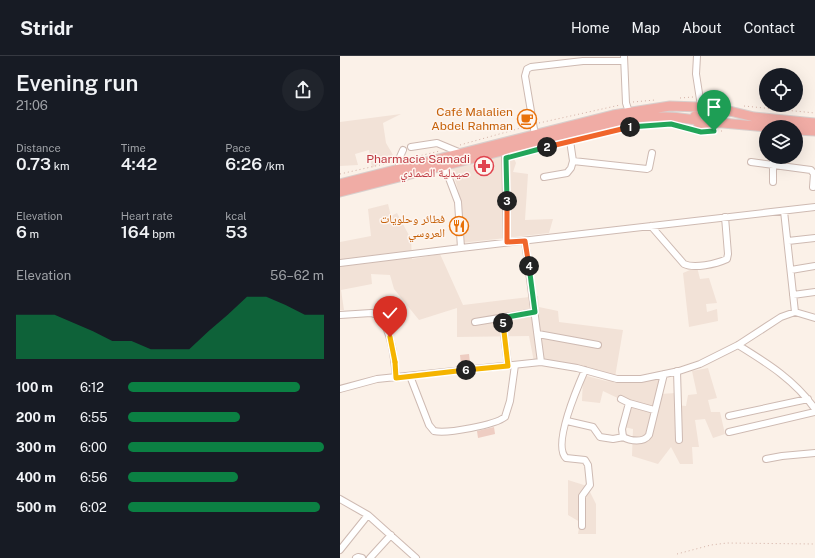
<!DOCTYPE html>
<html lang="en">
<head>
<meta charset="utf-8">
<style>
	:root { --surface:#171b24; --page:#20242c; --text:#f1f3f6; --muted:#9ea1a6; --line:#363941; --accent:#0b8043 }
	body { margin:0; font-family:"Public Sans","Noto Naskh Arabic",sans-serif; background:var(--page); color:var(--text); height:100vh; display:flex; flex-direction:column; font-size:15px; white-space:nowrap }
	* { box-sizing:border-box; margin:0 }
	p { font-size:13px; color:var(--muted) }
	.icon { flex:none; width:22px; height:22px; fill:none; stroke:currentColor; stroke-width:2; stroke-linecap:round; stroke-linejoin:round }
	.map { position:relative; flex:1; overflow:hidden }
	.details { display:flex; flex-direction:column; background:var(--surface); width:340px }
	.details>* { flex:none }
	.buttons { position:absolute; left:419px; top:12px; display:grid; gap:8px }
	.buttons a { display:grid; place-items:center; width:44px; height:44px; border-radius:50%; background:var(--surface); box-shadow:0 4px 16px #0002; font-size:20px }
	.pin { position:absolute; display:grid; place-items:center; width:34px; height:34px; color:#fff; margin:-41px -17px; border-radius:50% 50% 50% 0; rotate:-45deg; box-shadow:0 0 4px #0007 }
	.pin .icon { rotate:45deg }
	.km { position:absolute; width:20px; height:20px; margin:-10px; border-radius:50%; background:#222; color:#fff; font-size:11px; line-height:20px; text-align:center }
	.round { display:grid; place-items:center; flex:none; width:42px; height:42px; border-radius:21px; background:var(--page) }
	.summary { display:flex; align-items:center; justify-content:space-between; height:68px; padding:0 16px }
	h1 { font-size:22px; font-weight:600; line-height:30px }
	.metrics { display:grid; grid-template-columns:repeat(3,1fr); gap:6px; height:68px; padding:4px 16px }
	.metrics div { display:grid; align-content:center }
	.metrics b { font-size:17px; font-weight:600 }
	.metrics small { font-size:11px; font-weight:400 }
	.metrics p { font-size:11px }
	.chart { height:112px; padding:8px 16px }
	.chart p { display:flex; justify-content:space-between }
	.chart svg { width:100%; height:72px; margin-top:4px; fill:var(--accent); opacity:.7 }
	ul { padding:0 16px; list-style:none; font-size:13px }
	li { display:grid; grid-template-columns:64px 48px 1fr; align-items:center; height:30px }
	li i { height:10px; border-radius:5px; background:var(--accent) }
	header { display:flex; align-items:center; gap:24px; box-sizing:border-box; height:56px; padding:0 20px; background:var(--surface); border-bottom:1px solid var(--line) }
	header strong { font-size:19px }
	nav { display:flex; gap:22px; margin-inline-start:auto; font-size:14px }
	main { display:flex; flex:1; min-height:0 }
	.map>svg:first-child { display:block }
</style>
</head>
<body>
<header>
<strong>Stridr</strong>
<nav><a>Home</a><a>Map</a><a>About</a><a>Contact</a></nav>
</header>
<main>
<section class="details">
<div class="summary"><div><h1>Evening run</h1><p>21:06</p></div><a class="round"><svg class="icon" aria-label="share" viewBox="0 0 24 24"><path d="M12 15V3M7 8l5-5 5 5M5 13v7h14v-7"/></svg></a></div>
<div class="metrics">
<div><p>Distance</p><b>0.73<small> km</small></b></div>
<div><p>Time</p><b>4:42</b></div>
<div><p>Pace</p><b>6:26<small> /km</small></b></div>
</div>
<div class="metrics">
<div><p>Elevation</p><b>6<small> m</small></b></div>
<div><p>Heart rate</p><b>164<small> bpm</small></b></div>
<div><p>kcal</p><b>53</b></div>
</div>
<div class="chart"><p><span>Elevation</span>56–62 m</p>
<svg viewBox="0 0 160 44" preserveAspectRatio="none"><path d="M0 44V17L10 17L20 17L30 22L40 27L50 33L60 33L70 38L80 38L90 38L100 27L110 17L120 6L130 6L140 11L150 17L160 17V44z"/></svg>
</div>
<ul>
<li><b>100 m</b>6:12<i style="width:88%"></i></li>
<li><b>200 m</b>6:55<i style="width:57%"></i></li>
<li><b>300 m</b>6:00<i style="width:100%"></i></li>
<li><b>400 m</b>6:56<i style="width:56%"></i></li>
<li><b>500 m</b>6:02<i style="width:98%"></i></li>
</ul>
</section>
<div class="map">
<svg width="475" height="502" viewBox="0 0 475 502">
	<rect width="100%" height="100%" fill="#fbf1e8"/>
	<path fill="#f2e2d7" d="M61,58l-18,9 3,20 7,12 -21,13 -3,-18 -14,4 3,11 -18,1v-44z
		M171,96l5,11 -3,9 15,2 -3,46 28,-1 -4,14 -88,10 -2,-49 -7,-26z
		M48,148l3,12 6,-3 14,26 1,20 28,-5 23,51 75,-9 1,11 19,4 1,11 64,8 -9,53 47,-5v16l14,-1 1,12 10,1 2,-11 9,-1 -5,-23 16,-3 9,30 -9,2 3,12h9l5,22 -12,4 -8,-19 -10,1 4,27h-7l1,17h-13l-9,-17 -13,17 -26,-8 1,-27 -9,-2 4,-24 -25,-12 -3,12 -18,-2 1,-26 27,7 -24,-10 -52,-10 -5,-26 -72,1v-29l-38,12 -25,-31 -4,-14 -19,-1 1,10 -31,6 3,20h-4v-68l31,-6 -3,-27z
		M357,211l3,12 9,-1 8,25 -11,1 1,8 10,-3 1,12 -29,6 -6,-54z
		M228,424l19,6 9,18v30h-18l2,-12 -12,-7z"/>
	<path fill="#eecdc2" d="M129,298l1,9 -9,1 -1,-9z
		M154,371l1,7 -17,4 -1,-7z"/>
	<g fill="none" stroke-linecap="round" stroke-linejoin="round">
		<g stroke="#cebab2" stroke-width="8">
			<path id="minor" d="M284,0l2,47 3,9
				M357,0l-1,18 5,32
				M229,78l4,27 74,8 2,-1 3,-15
				M195,79l-10,-59 2,-7 4,-2 52,-6h41
				M71,91l26,-4 24,10
				M165,94l2,92
				M411,106l60,8 3,4 -1,13
				M106,108l1,9 11,29 3,46
				M59,113v-10l4,-9
				M204,121l23,-4 4,-5 2,-7
				M433,126v-25
				M444,155l11,101
				M311,170l33,38c10,5 32,0 43,-5l1,-5 -3,-37
				M185,185l16,121
				M448,185l27,-3
				M0,207l121,-15 354,-41
				M451,214l24,-4
				M453,239l22,-3
				M0,259l31,-2 8,2c13,18 15,41 17,63
				M162,262l6,47
				M135,266l60,-10
				M198,278l60,11
				M398,289c29,18 57,35 77,64
				M337,315l2,69
				M70,320l19,49 5,6c13,3 61,-6 71,-14l5,-16 5,-36
				M0,333l37,-10 164,-17 36,6 40,11h24l38,-8 21,-7 38,-19 43,-28 14,-5 20,6
				M281,343l8,4 -7,26 1,8c7,4 21,6 26,-2l15,-61
				M289,347l25,7
				M389,360l79,-17
				M227,365l26,6 7,10 13,2 11,-2
				M389,376l86,-20
				M426,403l16,-3 33,-3
				M0,443l28,16 48,43
				M242,470v-30l8,-11 -2,-20 -3,-5 -19,-2c-14,-13 12,-72 19,-88
				M0,494l28,-35
				M16,502l2,-1 4,1
				M30,502l21,-23"/>
		</g>
		<g stroke="#d8cfcd" stroke-width="11">
			<path id="highway" d="M355,60l3,7 5,2 7,-1 4,-6
				M372,66l55,5
				M456,74l19,1
				M0,128l273,-69 57,-9 28,1 7,-2 49,12 61,6
				M0,136l288,-73c24,-4 44,-3 68,1"/>
		</g>
		<path stroke="#d3b0a5" stroke-width="1" stroke-dasharray="1 3" stroke-linecap="butt" d="M366,40l12,4
			M340,42l13,-1
			M293,46l22,-2
			M404,50l71,7
			M199,67l81,-18
			M336,69l20,6
			M286,72l37,-4
			M373,75h9
			M120,89l68,-19
			M66,103l34,-8
			M0,118l53,-12
			M337,498l34,-9 16,-2 88,1"/>
		<use href="#minor" stroke="#fff" stroke-width="6"/>
		<use href="#highway" stroke="#f0aca5" stroke-width="9"/>
	</g>
	<g fill="none" stroke-linecap="round" stroke-linejoin="round">
		<g stroke="#fff" stroke-width="8">
			<path id="split-1" d="M290,71l41,-3 30,8 13,-1"/>
		</g>
		<g stroke="#fff" stroke-width="8">
			<path id="split-2" d="M207,91l83,-20"/>
		</g>
		<g stroke="#fff" stroke-width="8">
			<path id="split-3" d="M167,145l-1,-43 41,-11"/>
		</g>
		<g stroke="#fff" stroke-width="8">
			<path id="split-4" d="M167,145v41l18,-1 4,25"/>
		</g>
		<g stroke="#fff" stroke-width="8">
			<path id="split-5" d="M163,267l-1,-5 33,-6 -6,-46"/>
		</g>
		<g stroke="#fff" stroke-width="8">
			<path id="split-6" d="M126,314l42,-4 -5,-43"/>
		</g>
		<g stroke="#fff" stroke-width="8">
			<path id="split-7" d="M55,306l1,16 70,-8"/>
		</g>
		<g stroke="#fff" stroke-width="8">
			<path id="split-8" d="M50,281l5,25"/>
		</g>
		<use href="#split-1" stroke="#22a559" stroke-width="5"/>
		<use href="#split-2" stroke="#f0652b" stroke-width="5"/>
		<use href="#split-3" stroke="#22a559" stroke-width="5"/>
		<use href="#split-4" stroke="#f0652b" stroke-width="5"/>
		<use href="#split-5" stroke="#22a559" stroke-width="5"/>
		<use href="#split-6" stroke="#f5b400" stroke-width="5"/>
		<use href="#split-7" stroke="#f5b400" stroke-width="5"/>
		<use href="#split-8" stroke="#f5b400" stroke-width="5"/>
	</g>
	<defs>
		<g id="cafe-ring" transform="scale(1)"><circle r="9.5" fill="#fef5ef" stroke="#e8710a" stroke-width="1.5"/><path d="M-5.5-4.5H6V0H3Q3 3.5 0 3.5H-2.5Q-5.5 3.5-5.5 0ZM3-3.2v2h1.7v-2ZM-6 4.5H4V6H-6Z" fill="#e8710a"/></g>
		<g id="pharmacy-ring" transform="scale(1)"><circle r="9.5" fill="#fef5ef" stroke="#e0444e" stroke-width="1.5"/><path d="M-2-6h4v4h4v4h-4v4h-4v-4h-4v-4h4Z" fill="#e0444e"/></g>
		<g id="restaurant-ring" transform="scale(1)"><circle r="9.5" fill="#fef5ef" stroke="#e8710a" stroke-width="1.5"/><path d="M-5-6h1v4h1v-4h1v4h1v-4h1v5L-1.5 .5V6h-2V.5L-5-1ZM5-6V6H3V1.5H1.5Q1.5-4 5-6Z" fill="#e8710a"/></g>
	</defs>
	<g fill-rule="evenodd">
		<use href="#cafe-ring" x="187" y="63"/>
		<use href="#pharmacy-ring" x="144" y="110"/>
		<use href="#restaurant-ring" x="119" y="170"/>
	</g>
	<g text-anchor="middle" dominant-baseline="central" stroke-width="3" stroke-linejoin="round" paint-order="stroke">
		<g font-size="12" fill="#c56008" stroke="#fef5ef" text-anchor="end">
			<text x="173" y="56">Café Malalien<tspan x="173" dy="14">Abdel Rahman</tspan></text>
			<text x="105" y="163">فطائر وحلويات<tspan x="105" dy="14">العروسي</tspan></text>
		</g>
		<g font-size="12" fill="#be3a42" stroke="#fef5ef" text-anchor="end">
			<text x="130" y="103">Pharmacie Samadi<tspan x="130" dy="14">صيدلية الصمادي</tspan></text>
		</g>
	</g>
</svg>
<div class="buttons">
<a><svg class="icon" aria-label="locate" viewBox="0 0 24 24"><circle cx="12" cy="12" r="6"/><path d="M12 2v4M12 18v4M2 12h4M18 12h4"/></svg></a>
<a><svg class="icon" aria-label="layers" viewBox="0 0 24 24"><path d="M12 4l9 5-9 5-9-5zM3 14l9 5 9-5"/></svg></a>
</div>
<div class="pin" style="left:374px;top:75px;background:#1e9e55"><svg class="icon" aria-label="arrive" viewBox="0 0 24 24"><path d="M6 21V4h12l-3 4 3 4H6"/></svg></div>
<div class="pin" style="left:50px;top:281px;background:#d93025"><svg class="icon" aria-label="check" viewBox="0 0 24 24"><path d="M5 12l5 5 9-10"/></svg></div>
<b class="km" style="left:290px;top:71px">1</b>
<b class="km" style="left:207px;top:91px">2</b>
<b class="km" style="left:167px;top:145px">3</b>
<b class="km" style="left:189px;top:210px">4</b>
<b class="km" style="left:163px;top:267px">5</b>
<b class="km" style="left:126px;top:314px">6</b>
</div>
</main>
</body>
</html>
